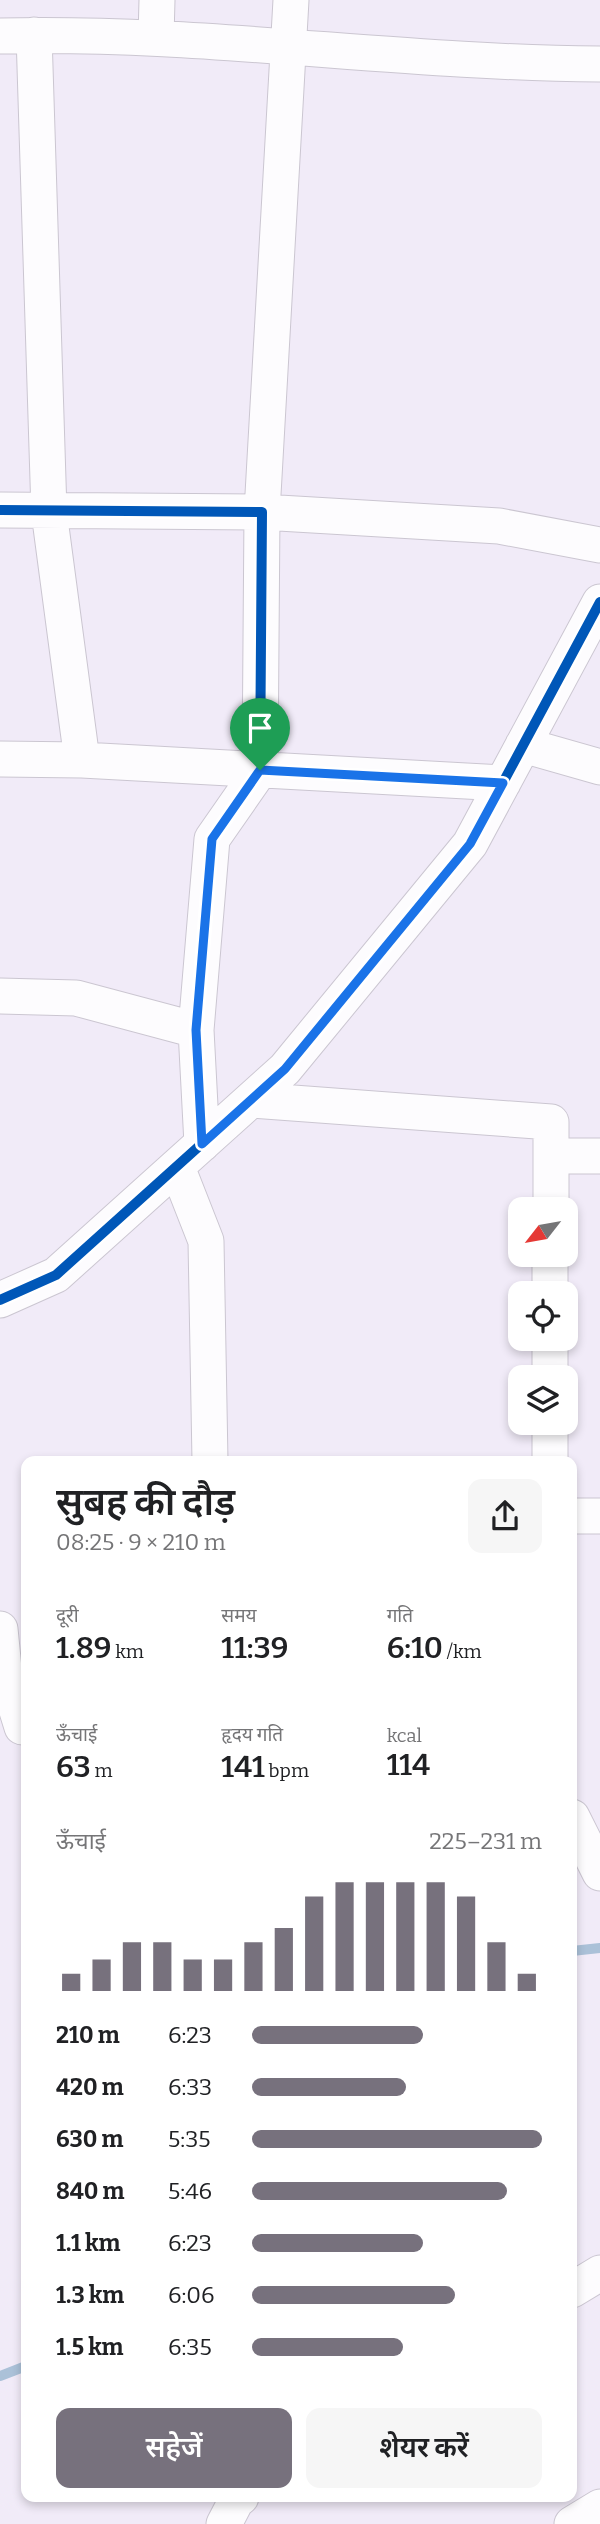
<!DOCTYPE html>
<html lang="hi">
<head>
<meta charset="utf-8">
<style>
	:root { --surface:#fff; --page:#f6f6f6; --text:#202124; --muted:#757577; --accent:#77717d }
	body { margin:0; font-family:Bitter,"Noto Sans Devanagari",serif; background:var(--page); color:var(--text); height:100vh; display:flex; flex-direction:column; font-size:26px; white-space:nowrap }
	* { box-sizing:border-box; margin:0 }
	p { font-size:23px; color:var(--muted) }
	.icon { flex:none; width:38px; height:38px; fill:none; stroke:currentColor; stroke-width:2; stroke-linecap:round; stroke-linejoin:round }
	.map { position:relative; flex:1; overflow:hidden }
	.details { position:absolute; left:21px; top:1456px; width:556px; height:1046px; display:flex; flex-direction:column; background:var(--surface); border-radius:14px; box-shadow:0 4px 10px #0003 }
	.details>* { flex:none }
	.needle { width:46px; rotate:239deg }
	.tools { position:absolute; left:508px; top:1197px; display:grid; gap:14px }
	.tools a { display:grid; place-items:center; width:70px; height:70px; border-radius:14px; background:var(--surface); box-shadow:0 4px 10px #0003; font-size:35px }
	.pin { position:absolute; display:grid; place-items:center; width:60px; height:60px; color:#fff; margin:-72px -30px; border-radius:50% 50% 50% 0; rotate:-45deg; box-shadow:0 0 7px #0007 }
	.pin .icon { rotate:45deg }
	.round { display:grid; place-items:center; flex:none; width:74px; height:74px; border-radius:14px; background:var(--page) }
	.overview { display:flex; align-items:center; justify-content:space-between; height:119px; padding:0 35px }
	h1 { font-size:38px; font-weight:600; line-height:52px }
	.stats { display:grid; grid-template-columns:repeat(3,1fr); gap:10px; height:119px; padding:7px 35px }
	.stats div { display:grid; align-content:center }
	.stats b { font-size:30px; font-weight:600 }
	.stats small { font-size:19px; font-weight:400 }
	.stats p { font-size:19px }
	.chart { height:196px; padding:14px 35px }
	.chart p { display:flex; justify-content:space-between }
	.chart svg { width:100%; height:126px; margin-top:7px; stroke:var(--accent); stroke-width:6 }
	.primary-button { display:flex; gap:14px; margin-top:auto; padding:14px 35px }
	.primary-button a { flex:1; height:80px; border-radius:14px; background:var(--accent); color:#fff; font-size:28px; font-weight:600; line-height:80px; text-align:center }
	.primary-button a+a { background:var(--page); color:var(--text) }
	ul { padding:0 35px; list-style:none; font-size:23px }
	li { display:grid; grid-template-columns:112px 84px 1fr; align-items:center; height:52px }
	li i { height:18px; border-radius:9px; background:var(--accent) }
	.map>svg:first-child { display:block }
</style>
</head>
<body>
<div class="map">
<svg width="600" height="2524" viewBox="0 0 600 2524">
	<rect width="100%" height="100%" fill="#f1ebf8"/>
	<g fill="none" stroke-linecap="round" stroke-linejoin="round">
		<path stroke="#abc1d8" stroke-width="10" d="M572,1951l28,-3
			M0,2376l26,-10"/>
		<g stroke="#cbc6d1" stroke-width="37">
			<path id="minor" d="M291,0l-29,512 237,14 101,19
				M34,35l15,477 33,248
				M0,36c200,-5 400,27 600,28
				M156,37l1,-37
				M0,510l262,2 -2,258 -48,69 -16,191 6,114
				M523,745l77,22
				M0,759l82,1 421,23
				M0,996l76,2 120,32
				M252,1100l299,22v87
				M551,1156h49
				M177,1167l29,74 4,220
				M550,1293v-38
				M0,1300l56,-25 229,-206 185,-225 130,-242
				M550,1377v-38
				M550,1461v-38
				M572,1516h28
				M0,1629l4,40 18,58 4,-1
				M572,1817l28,56
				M572,2290l28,-17
				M224,2524l12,-23 5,-4
				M572,2524l28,-17"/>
		</g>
		<use href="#minor" stroke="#fdfcfe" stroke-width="35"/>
		<g stroke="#fff" stroke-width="15">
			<path id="cycleway" d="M0,510l262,2 -2,258 -48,69 -16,191 6,114
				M0,1300l56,-25 229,-206 185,-225 130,-242"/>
		</g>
		<use href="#cycleway" stroke="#0057b8" stroke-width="10"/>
	</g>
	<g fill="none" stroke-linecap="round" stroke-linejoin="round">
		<g stroke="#fff" stroke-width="14">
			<path id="route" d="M260,770l243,13 -33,61 -185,225 -83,75 -6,-114 16,-191z"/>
		</g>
		<use href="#route" stroke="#1a73e8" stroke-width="9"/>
	</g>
</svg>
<div class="tools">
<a><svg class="needle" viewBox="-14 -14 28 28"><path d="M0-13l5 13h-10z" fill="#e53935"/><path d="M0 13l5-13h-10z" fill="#757577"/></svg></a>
<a><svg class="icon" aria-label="locate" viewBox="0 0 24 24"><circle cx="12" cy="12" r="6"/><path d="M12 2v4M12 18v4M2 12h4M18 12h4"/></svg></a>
<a><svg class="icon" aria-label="layers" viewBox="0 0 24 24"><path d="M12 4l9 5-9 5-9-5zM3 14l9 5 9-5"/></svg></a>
</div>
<div class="pin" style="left:260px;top:770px;background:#1e9e55"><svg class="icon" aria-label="arrive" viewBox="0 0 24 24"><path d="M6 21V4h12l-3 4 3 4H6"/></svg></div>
<section class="details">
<div class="overview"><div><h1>सुबह की दौड़</h1><p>08:25 · 9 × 210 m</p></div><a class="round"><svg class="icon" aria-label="share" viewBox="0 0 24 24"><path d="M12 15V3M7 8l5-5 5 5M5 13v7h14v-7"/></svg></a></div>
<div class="stats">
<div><p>दूरी</p><b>1.89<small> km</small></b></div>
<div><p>समय</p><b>11:39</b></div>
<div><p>गति</p><b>6:10<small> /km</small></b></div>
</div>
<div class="stats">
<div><p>ऊँचाई</p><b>63<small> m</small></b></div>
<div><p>हृदय गति</p><b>141<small> bpm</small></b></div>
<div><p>kcal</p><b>114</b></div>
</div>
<div class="chart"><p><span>ऊँचाई</span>225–231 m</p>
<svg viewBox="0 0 160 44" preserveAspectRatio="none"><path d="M5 44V38M15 44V33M25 44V27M35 44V27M45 44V33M55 44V33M65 44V27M75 44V22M85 44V11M95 44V6M105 44V6M115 44V6M125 44V6M135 44V11M145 44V27M155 44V38"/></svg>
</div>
<ul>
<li><b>210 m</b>6:23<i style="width:59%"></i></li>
<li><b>420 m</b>6:33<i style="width:53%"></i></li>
<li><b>630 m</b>5:35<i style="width:100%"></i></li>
<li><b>840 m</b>5:46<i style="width:88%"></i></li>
<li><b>1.1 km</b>6:23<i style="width:59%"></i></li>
<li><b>1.3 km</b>6:06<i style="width:70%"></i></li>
<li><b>1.5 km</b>6:35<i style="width:52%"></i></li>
</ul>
<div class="primary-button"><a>सहेजें</a><a>शेयर करें</a></div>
</section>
</div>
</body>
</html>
